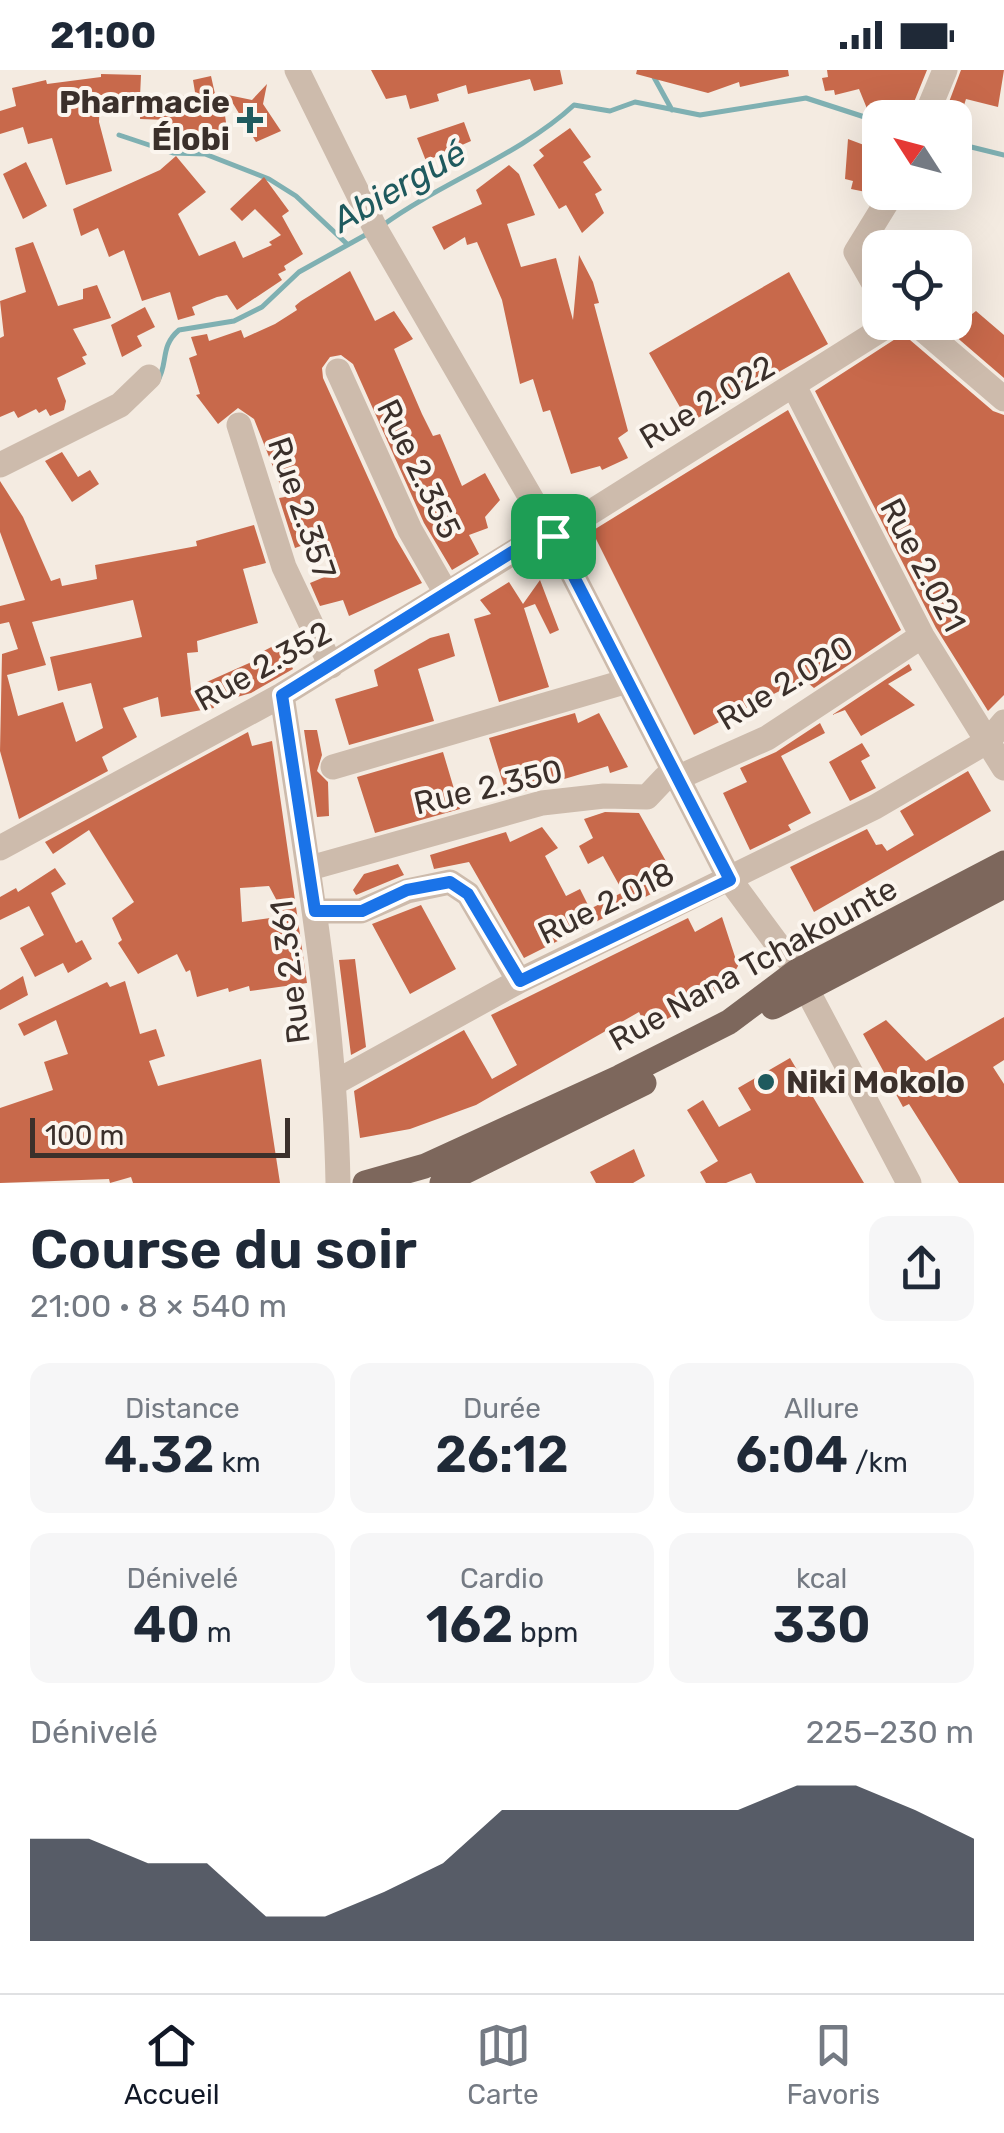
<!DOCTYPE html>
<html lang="fr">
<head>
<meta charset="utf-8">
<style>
	:root { --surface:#fff; --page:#f6f6f7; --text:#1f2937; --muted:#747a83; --line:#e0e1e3; --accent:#111827 }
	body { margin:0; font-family:Rubik,sans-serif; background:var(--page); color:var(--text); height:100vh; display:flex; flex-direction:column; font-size:38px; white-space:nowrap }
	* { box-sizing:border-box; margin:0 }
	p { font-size:32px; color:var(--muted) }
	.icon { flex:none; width:55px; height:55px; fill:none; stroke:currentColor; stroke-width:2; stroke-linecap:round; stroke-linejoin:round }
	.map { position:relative; height:1113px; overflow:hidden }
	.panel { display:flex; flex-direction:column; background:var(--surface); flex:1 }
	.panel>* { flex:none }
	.needle { width:65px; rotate:306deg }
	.fabs { position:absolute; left:862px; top:30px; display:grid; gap:20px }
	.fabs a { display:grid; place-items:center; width:110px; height:110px; border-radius:20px; background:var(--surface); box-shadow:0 10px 40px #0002; font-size:50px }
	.scale { position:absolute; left:30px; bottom:25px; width:260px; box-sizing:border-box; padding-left:10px; border:5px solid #3b302b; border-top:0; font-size:28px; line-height:35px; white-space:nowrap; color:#3b302b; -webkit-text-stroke:8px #fbf5ee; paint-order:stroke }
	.pin { position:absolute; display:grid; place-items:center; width:85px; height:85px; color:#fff; margin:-42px; border-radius:20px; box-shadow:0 5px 15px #0006 }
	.round { display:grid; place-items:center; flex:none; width:105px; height:105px; border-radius:20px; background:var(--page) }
	.overview { display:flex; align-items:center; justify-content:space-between; height:170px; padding:0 30px }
	h1 { font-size:55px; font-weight:600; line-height:75px }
	.stats { display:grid; grid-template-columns:repeat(3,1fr); gap:15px; height:170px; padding:10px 30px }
	.stats div { display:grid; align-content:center; border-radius:20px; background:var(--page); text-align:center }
	.stats b { font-size:50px; font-weight:600 }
	.stats small { font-size:28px; font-weight:400 }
	.stats p { font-size:28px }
	.chart { height:280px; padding:20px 30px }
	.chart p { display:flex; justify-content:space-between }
	.chart svg { width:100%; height:180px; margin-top:10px; fill:var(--accent); opacity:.7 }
	.status { display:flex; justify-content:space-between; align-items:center; height:70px; padding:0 50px; background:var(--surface); direction:ltr }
	.status svg { height:28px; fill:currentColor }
	.tab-bar { display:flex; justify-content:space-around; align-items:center; height:140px; border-top:2px solid var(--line); background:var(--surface); font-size:28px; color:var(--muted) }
	.tab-bar a { display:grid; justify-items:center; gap:5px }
	.tab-bar .selected { color:var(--accent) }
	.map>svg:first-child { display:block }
</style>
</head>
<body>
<div class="status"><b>21:00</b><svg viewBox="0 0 49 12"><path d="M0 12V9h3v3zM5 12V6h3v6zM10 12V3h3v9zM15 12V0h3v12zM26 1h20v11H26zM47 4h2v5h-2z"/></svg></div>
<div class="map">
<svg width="1004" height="1113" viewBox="0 0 1004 1113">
	<rect width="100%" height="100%" fill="#f4ebe1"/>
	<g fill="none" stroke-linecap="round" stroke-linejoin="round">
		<path stroke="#7fb0b2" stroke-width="5" d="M650,0l22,40
			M119,65l54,18 32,1 64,25 27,17 50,47
			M955,73l49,12
			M383,155c59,-43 137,-70 191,-120l36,6 25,-9 65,13 106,-17 74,24
			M157,312c12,-18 2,-35 22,-52l55,-9 28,-14 37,-35 70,-39"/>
	</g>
	<path fill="#c8694b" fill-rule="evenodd" d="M371,0h189l3,14 -29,7 -4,-12 -62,15 -2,-9 -29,9 2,7 -29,8 -4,-14 -20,4z
		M637,0h151l1,6 -49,11 -1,-5 -31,11 -72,-19z
		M827,0h100l-17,42 -11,-2v8l-31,-7 -9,-22 -24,6 -1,-5 -9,1 -3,-13 6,-1z
		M961,0h43l-6,37 -32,-8 -6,19h-17z
		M101,4l40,1 -1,22 -40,-2 -1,27 13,49 -46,14 -14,-47 -24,6 -5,-17 -23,7v-23l16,-5 -4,-18 34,-8 1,4 54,-7z
		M211,6l4,18 7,1 7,48 -16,7 -4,-8 -33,10 4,-10 -12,-5v-17l-28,-1 1,-15 40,2 3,-11 12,3 -3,-18z
		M267,14l-4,20 18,27 -25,11 -28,-47 24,5z
		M464,52l7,19 -45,20 -9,-23z
		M570,58l21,29 -8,5 19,28 -7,4 9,19 -22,20 -16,-28 -7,4 -26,-44 11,-9 -5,-6z
		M848,69l32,12v31h-12l-2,10 -15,-3 2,-8 -8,-2z
		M176,86l30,36 -28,22 21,42 36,-15 8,17 29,-13 -3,-3 12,-7 -26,-26 -13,12 -12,-12 34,-32 25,34 -7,5 21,38 -19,12 2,4 -8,4 4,6 -45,30 -10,-15 -10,2 -25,10 3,8 -17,5 -8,-28 -28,9 -18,-51 -15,7 -11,-29 -17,8 -8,-27 87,-39z
		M26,92l21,44 -24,13 -20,-45z
		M509,95l10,9 16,41 -28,9 14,43 35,-9 17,62 6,-65 14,27 6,21 -5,1 34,127 -10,7 10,20 -26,12 -2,-4 -29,8 -21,-64 -7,2 -10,-33 -13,5 -18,-84 -25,-58 -10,3 -2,-8 -21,13 -12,-23 50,-23 -6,-14z
		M33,172l25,64 25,-7v-10l14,-4 14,33 -38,11 14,26 -5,2 4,7 -29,14 9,23 -2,9 -14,6 -4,-7 -7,4 -3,-4 -18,9 -4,-7 -14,6v-79l4,-2 -4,-35 26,-9 -11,-44z
		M350,201l25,50 19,-10 19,28 -19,10 28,65 11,22 7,-2 22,52 23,-13 15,27 -15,17 3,11 -19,7 10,19 -27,16 -28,-47 -71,-159 -12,-9 -11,2 -8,11 1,10 72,159 27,46 -73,33 -6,-16 -23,6 -10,-23 24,-10 -19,-32 -20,7 -16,-50 6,-1 -31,-78 -16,-11 -20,16 -22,-29 4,-1 -11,-36 8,-3 -6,-18 16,-3 2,7 32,-11 3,8 31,-14 22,-14 -2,-4 6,-5z
		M789,202l39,72 -139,79 -40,-70z
		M145,237l10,20 -18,9 5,10 -20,11 -11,-32z
		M976,241l28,24v43l-50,-43 1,-8z
		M903,264l90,77 11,4v280l-16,16 -52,-83 -121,-237z
		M788,340l113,220 -87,58 -11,-9 -109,56 -102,-204z
		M62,382l16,25 12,-7 9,14 -27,18 -27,-41z
		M0,411l23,36 28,64 9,-3 2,8 35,-7 -2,-14 102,-19 -1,-5 58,-16 12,38 -23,6 15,54 -61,18 1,11 -11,1 4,36 65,-29 -2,-4 27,-14 12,27 -42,24 -38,11 1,4 -53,9 -3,-20 -35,11 14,29 -35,20 6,14 -89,48 -19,-68 2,-97 16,-5 -9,-27 -9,2v-18l25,-6 -25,-68zM133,530l9,37 -92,20 8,34 33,-8 12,45 -27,14 -13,-40 -45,14 -11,-41 39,-10 -14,-43z
		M540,510l19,50 -9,4 -15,-30 -11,4 25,79 -50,15 -25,-83 17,-5 -11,-14 29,-18 14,22z
		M449,563l6,23 -37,13 16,52 -85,24 -14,-46 43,-13 -4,-16 56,-32z
		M909,594l3,6 -24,14 27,21 -54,31 -16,-26 -13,5z
		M575,643l3,10 21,-10 29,54 -18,6 -2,-7 -101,30 -18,-58z
		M820,653l5,10 -44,23 30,57 -23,12 3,5 -41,20 -27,-57 24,-11 -7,-14 36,-16z
		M304,660h13l5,25 -5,16 11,11 1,34 -12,1z
		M248,662l4,14 20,-5 35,242 -57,8 -1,-5 -20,6 -1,-4 -31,9 -7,-27 -4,2 -9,-18 -39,20 -20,-31 4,-3 -10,-22 22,-16 -45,-72 -36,24 -8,-12zM269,816l16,30 -43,6 -2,-34z
		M862,673l8,13 -9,5 15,27 -26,13 -21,-39z
		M443,682l17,57 -85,24 -18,-56z
		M968,701l23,40 -177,101 -24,-45 77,-38 9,16 6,-1 5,7 27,-16 -14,-24z
		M605,742l34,1 38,68 -153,77 -55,-96 -35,7 -4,-14 76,-23 4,10 32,-15 16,21 -13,8 21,40 14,-7 10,20 33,-17 -20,-36 -15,8 -9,-18 14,-8 -9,-19z
		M398,794l6,11 -48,20 -3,-5 11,-16z
		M55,798l11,16 -15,9 25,50 6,-3 10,19 -24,14 -5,-10 -28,14 -15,-29 24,-13 -15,-29 -29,14v-23l16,-9 2,4z
		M421,835l35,64 -46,25 -38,-70z
		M722,847l16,49 -10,18 -80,46 -9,-18 -163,93 -66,24 -50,9 -6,-47 110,-61 28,49 25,-14 -26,-50 197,-97 7,14z
		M355,889l11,88 -15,8 -12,-95z
		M23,906l5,19 -28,15v-20z
		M125,911l15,53 16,-5 9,27 -16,5 9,25 103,-27 19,124h-147l-2,-6 -21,6 -1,-4 -109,4v-75l53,-18 -9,-28 24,-8 -12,-34 -32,16 -6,-12 89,-42 3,5z
		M1004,947v43l-11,7 11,17v99h-45l-50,-79 -6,3 -40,-73 23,-14 40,41z
		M790,988l74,125h-108l-5,-10 -25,10h-20l-6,-11 18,-11 -31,-51 16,-10 16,27 32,-17 -13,-22z
		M634,1079l11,27 -12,7h-37l-6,-11z"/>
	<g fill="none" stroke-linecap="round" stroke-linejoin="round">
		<path stroke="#cdbbac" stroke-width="25" d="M297,0l79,160 177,306 177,344 67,91 112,212
			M925,48l20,-48
			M880,224l-24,-42 37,-60
			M914,252l90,77
			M338,301l72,159 36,63
			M795,318l127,248 82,132
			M239,355l45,142 47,99
			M0,395l120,-60 29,-28
			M282,625c24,163 53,323 56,488
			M333,697l291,-85
			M0,778l282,-153 256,-158 15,-1 340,-214
			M310,798l232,-65 62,-7 43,1 18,-19h12l90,-40 155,-102
			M315,841h46l46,-20 43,-9 18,12 51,87
			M336,1012l183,-101 356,-174 113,-66 16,-19"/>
		<path stroke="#7d675c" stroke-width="25" d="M773,937l231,-121
			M365,1113l60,-17 195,-89 109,-55 68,-51 207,-108
			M442,1113l202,-100"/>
	</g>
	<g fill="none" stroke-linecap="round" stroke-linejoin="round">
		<g stroke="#fff" stroke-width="20">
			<path id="route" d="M538,466h15l177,344 -210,101 -52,-87 -18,-12 -43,8 -45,21h-47l-33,-216z"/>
		</g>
		<use href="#route" stroke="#1a73e8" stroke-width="12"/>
	</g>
	<g fill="#1f5a5e" stroke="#fbf5ee" stroke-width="4">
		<path d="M245 35h10v10h10v10h-10v10h-10v-10h-10v-10h10z"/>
		<circle cx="766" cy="1012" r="10"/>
	</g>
	<g text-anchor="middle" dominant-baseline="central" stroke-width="8" stroke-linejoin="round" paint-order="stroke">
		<g font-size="32" font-weight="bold" fill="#3b302b" stroke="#fbf5ee" text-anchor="end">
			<text x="230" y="32">Pharmacie<tspan x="230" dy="37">Élobi</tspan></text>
			<text x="786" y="1012" text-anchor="start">Niki Mokolo</text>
		</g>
		<g font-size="32" fill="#3b302b" stroke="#fbf5ee">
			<text transform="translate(707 332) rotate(-31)">Rue 2.022</text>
			<text transform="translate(419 399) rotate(64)">Rue 2.355</text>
			<text transform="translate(302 438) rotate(71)">Rue 2.357</text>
			<text transform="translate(923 495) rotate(62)">Rue 2.021</text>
			<text transform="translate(263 596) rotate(-29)">Rue 2.352</text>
			<text transform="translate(785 613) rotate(-31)">Rue 2.020</text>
			<text transform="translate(488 717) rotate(-13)">Rue 2.350</text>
			<text transform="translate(606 833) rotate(-26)">Rue 2.018</text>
			<text transform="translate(753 894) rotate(-29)">Rue Nana Tchakounte</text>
			<text transform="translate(290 902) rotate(-97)">Rue 2.361</text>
		</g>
		<g font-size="35" font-style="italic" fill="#1f5a5e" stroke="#fbf5ee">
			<text transform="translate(399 116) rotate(-30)">Abiergué</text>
		</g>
	</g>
</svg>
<div class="fabs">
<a><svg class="needle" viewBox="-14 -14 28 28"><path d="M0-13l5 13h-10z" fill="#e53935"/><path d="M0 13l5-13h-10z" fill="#747a83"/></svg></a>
<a><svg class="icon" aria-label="locate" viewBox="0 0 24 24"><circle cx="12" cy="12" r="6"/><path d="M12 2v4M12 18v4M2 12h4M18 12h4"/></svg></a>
</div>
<div class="scale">100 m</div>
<div class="pin" style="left:553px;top:466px;background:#1e9e55"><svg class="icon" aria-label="arrive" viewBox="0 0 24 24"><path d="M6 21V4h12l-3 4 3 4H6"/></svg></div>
</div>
<section class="panel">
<div class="overview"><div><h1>Course du soir</h1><p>21:00 · 8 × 540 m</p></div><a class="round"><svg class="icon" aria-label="share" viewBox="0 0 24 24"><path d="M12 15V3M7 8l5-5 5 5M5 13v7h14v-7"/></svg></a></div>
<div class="stats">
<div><p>Distance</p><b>4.32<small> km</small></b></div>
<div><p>Durée</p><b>26:12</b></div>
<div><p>Allure</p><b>6:04<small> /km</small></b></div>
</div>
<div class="stats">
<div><p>Dénivelé</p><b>40<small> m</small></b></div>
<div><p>Cardio</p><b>162<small> bpm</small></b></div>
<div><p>kcal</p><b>330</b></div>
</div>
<div class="chart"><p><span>Dénivelé</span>225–230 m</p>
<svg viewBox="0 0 160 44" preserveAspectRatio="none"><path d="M0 44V19L10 19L20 25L30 25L40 38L50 38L60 32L70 25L80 12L90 12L100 12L110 12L120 12L130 6L140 6L150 12L160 19V44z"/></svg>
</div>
</section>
<nav class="tab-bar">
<a class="selected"><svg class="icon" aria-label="home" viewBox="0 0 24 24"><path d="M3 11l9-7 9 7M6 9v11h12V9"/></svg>Accueil</a>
<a><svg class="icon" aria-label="map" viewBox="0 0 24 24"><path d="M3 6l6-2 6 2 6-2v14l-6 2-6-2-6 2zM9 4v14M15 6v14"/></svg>Carte</a>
<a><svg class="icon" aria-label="saved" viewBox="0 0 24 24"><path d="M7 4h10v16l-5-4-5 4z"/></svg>Favoris</a>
</nav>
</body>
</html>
